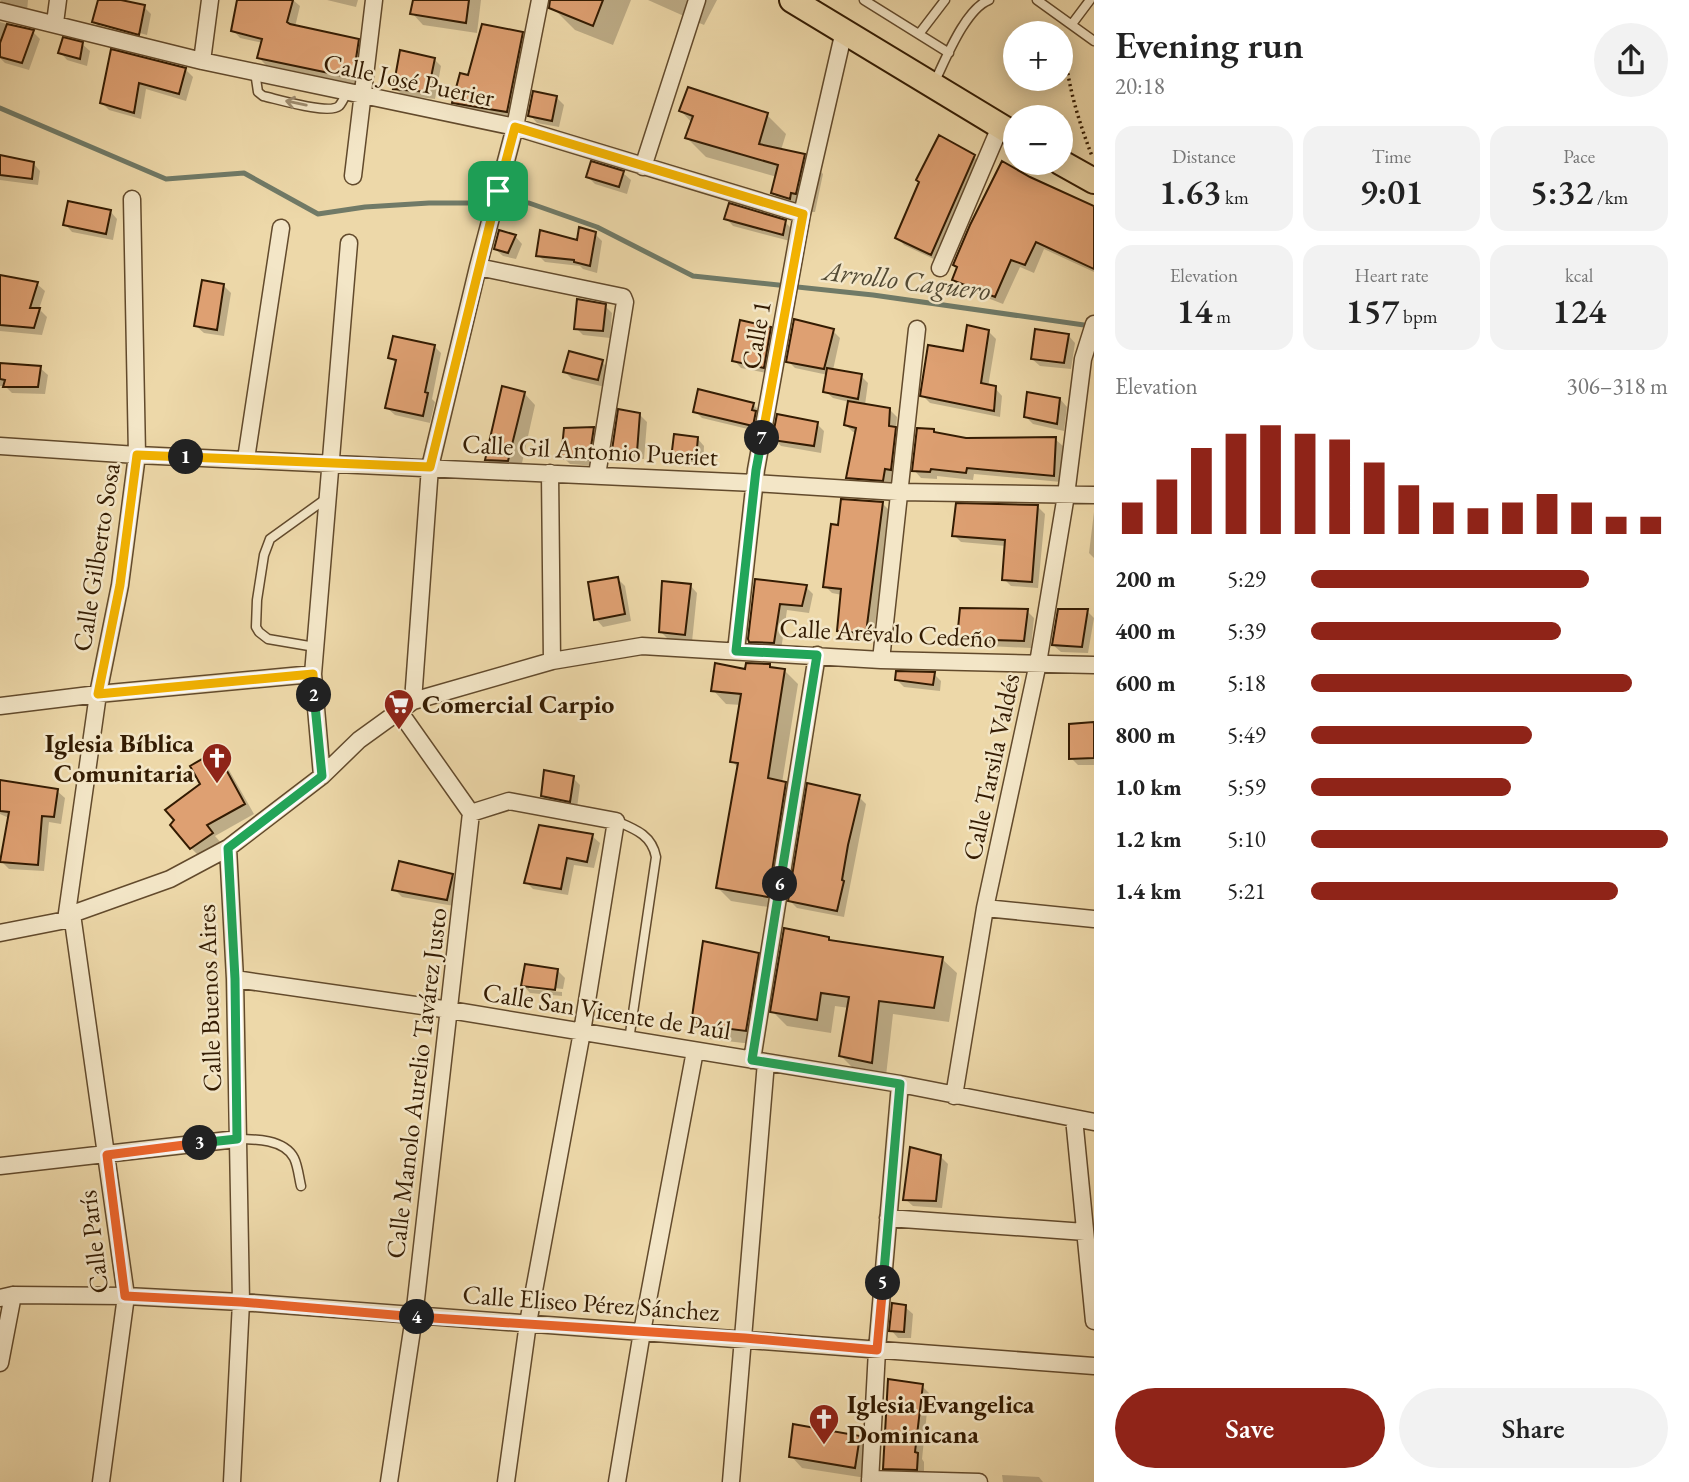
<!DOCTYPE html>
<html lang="en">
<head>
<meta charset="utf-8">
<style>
	:root { --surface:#fff; --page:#f2f2f2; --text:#222; --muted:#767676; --accent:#8f2418 }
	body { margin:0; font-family:"EB Garamond",serif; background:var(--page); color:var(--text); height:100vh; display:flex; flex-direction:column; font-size:26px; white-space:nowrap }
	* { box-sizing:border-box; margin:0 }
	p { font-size:23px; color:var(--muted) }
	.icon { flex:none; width:38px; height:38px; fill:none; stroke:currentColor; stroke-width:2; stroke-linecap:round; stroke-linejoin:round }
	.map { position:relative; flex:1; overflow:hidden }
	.details { display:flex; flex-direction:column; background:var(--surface); width:595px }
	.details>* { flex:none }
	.buttons { position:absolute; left:1003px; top:21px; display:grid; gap:14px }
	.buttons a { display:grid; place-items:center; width:70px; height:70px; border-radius:50%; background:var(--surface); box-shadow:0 4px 18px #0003; font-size:35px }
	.pin { position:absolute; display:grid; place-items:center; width:60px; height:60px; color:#fff; margin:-30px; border-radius:14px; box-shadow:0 4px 10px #0006 }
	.km { position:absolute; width:35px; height:35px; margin:-18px; border-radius:50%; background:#222; color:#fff; font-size:19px; line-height:35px; text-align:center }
	.round { display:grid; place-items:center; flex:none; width:74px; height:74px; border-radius:37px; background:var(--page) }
	.overview { display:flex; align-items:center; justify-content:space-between; height:119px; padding:0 21px }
	h1 { font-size:38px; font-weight:600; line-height:52px }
	.stats { display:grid; grid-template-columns:repeat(3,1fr); gap:10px; height:119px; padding:7px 21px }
	.stats div { display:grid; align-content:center; border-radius:18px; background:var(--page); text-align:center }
	.stats b { font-size:35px; font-weight:600 }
	.stats small { font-size:19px; font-weight:400 }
	.stats p { font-size:19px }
	.chart { height:196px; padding:14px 21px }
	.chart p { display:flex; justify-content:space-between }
	.chart svg { width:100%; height:126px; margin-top:7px; stroke:var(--accent); stroke-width:6 }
	.button { display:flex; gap:14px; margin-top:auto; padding:14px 21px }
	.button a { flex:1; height:80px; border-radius:42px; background:var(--accent); color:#fff; font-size:28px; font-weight:600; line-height:80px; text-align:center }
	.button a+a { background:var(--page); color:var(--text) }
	ul { padding:0 21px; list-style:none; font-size:23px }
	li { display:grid; grid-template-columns:112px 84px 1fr; align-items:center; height:52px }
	li i { height:18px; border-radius:9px; background:var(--accent) }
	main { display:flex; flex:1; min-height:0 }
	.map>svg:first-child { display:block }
</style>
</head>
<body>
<main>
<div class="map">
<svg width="1094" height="1482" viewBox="0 0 1094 1482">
	<rect width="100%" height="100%" fill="#edd8a9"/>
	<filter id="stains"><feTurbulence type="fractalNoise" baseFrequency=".00286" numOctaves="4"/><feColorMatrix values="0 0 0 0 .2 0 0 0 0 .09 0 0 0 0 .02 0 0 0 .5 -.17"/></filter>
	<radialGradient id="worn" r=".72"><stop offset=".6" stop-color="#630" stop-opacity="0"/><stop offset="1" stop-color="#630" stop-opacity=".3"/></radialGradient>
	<path fill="#0003" d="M0,0h28l-1,12 -21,-4z
		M100,0h13l31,7 7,7 -4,21 -47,-13v4l47,12 -1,3 -45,-12 -7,-7z
		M239,0h54l7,6 -5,21 63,13 7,8 -5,37 -94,-20 -7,-7 4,-15 -23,-5 -7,-8z
		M327,0h31l-2,7z
		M415,0h66l-4,33 -54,-8 -11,-12z
		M559,0h72l-18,45 -38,-15 -20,-20z
		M648,0h69l-13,25z
		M0,22l33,10 7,7 -11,31 -24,-7 -5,-5z
		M522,33l7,8 -15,77 -52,-8 -8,-8 16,-25z
		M82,44l8,7 -3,15 -20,-6 -7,-8z
		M112,51l73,18 8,8 -7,24 -40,-12 -5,30 -32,-9 -7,-7z
		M434,59l7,7 -6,33 -33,-4 -7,-7z
		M556,97l8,8 -5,22 -22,-4 -7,-8z
		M681,111l86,4 19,19 -5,16 23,5 19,19 -8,38h-23l-19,-19 4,-16 -71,-20 -19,-19 5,-15z
		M0,157l33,6 7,8 -2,14 -38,-5z
		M974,157l7,7 -43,97 -34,-16 -7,-8z
		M623,173l8,7 -4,14 -32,-10 -7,-7z
		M1029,179l65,29v64l-50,-23 -10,24 -14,-6 -17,37 -41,-16 -8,-9 4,-10 -3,-4z
		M110,211l7,8 -4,21 -41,-8 -7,-8z
		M726,218l59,4 7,7 -2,12 -57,-15z
		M595,234l7,7 -5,32 -14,-4 -3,-3 -35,-4 -7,-7z
		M515,236l7,8 -6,15 -13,-3 -8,-7z
		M0,277l37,7 8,7 -6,18 8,8 -5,18 -42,-4z
		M223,285l8,8 -7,43 -20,-3 -8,-7z
		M605,306l7,7 -2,25 -27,-3 -7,-7z
		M770,328l8,8 -7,38 -30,-6 -7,-8z
		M833,331l7,7 -7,32 28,6 7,7 -3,22 24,4 8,8 -1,12 6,7 -4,40h-6l-2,11 -35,-2 -7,-7 9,-45 -4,-1 -7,-7 3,-23 -16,-4 -8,-7 3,-16 -33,-7 -7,-7z
		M988,331l8,8 -8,48 7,1 7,8 -2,21 -70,-14 -8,-8z
		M1068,335l7,8 -4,26 -31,-3 -8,-7z
		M434,346l7,7 -9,46 3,3 -5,21 -35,-8 -8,-7 10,-44 -7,-7z
		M602,362l7,7 -4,18 -33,-8 -7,-7z
		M0,365l40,3 8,7 -3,19 -33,-1 -7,-7h-5z
		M524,393l11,12 -15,67 -22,-1 -11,-11z
		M1060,399l7,8 -3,24 -31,-7 -7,-7z
		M753,404l7,8v20l-58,-14 -7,-7z
		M640,415l7,7 -3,37 -23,-3 -7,-7z
		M817,424l7,7 -3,22 -40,-7 -7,-7z
		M593,429l8,7 -5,30 -26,-2 -7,-7z
		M933,431l4,4 29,5 89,-1 8,7 -2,36 -87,-8 -1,6 -36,-4v3l-16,-1 -7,-8z
		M697,438l7,8 -1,20 -22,-1 -8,-7z
		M882,503l8,8 -17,129 -27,-2 -8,-8 4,-35 -10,-2 -7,-7 14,-59z
		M1037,506l8,8 -7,74 -27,-2 -7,-7 2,-33 -45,-4 -7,-7z
		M1094,512v46l-5,-5z
		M618,579l7,7 6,35 -28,6 -7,-8z
		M756,581l50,6 7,7 -4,19 -22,-3 -6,40 -23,-2 -7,-7z
		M690,585l7,8 -5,49 -24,-3 -8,-8z
		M1027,611l7,7 -3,30 -65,-3 -7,-7z
		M1087,611l7,7 -6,35 -27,-1 -8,-7z
		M770,666l3,3 12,2 13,13 -16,99 16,14 -18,112 -49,-8 -13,-13 21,-119 -7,-8 9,-56 -15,-1 -13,-14 33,-18z
		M934,674l7,7 -1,10 -36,-4 -7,-7z
		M1094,724v41h-16l-7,-7z
		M216,753l9,10 29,51 -39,22 7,8 -21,14 -10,-10 11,-64z
		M573,778l7,7 -3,23 -27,-5 -8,-7z
		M0,789l57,2 8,7 -4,26 -12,-2 -5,49 -35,-2 -7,-7 7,-44 -9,-4z
		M859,797l7,7 -22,113 -47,-9 -7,-7z
		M592,836l8,7 -6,25 -20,-3 -6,30 -35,-6 -7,-7z
		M400,863l53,13 7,7 -6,23 -52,-9 -8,-8z
		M828,938l4,4 110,17 15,14 -8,49 -56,-8 -7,62 -31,-6 -14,-14 8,-48 -14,-2 -4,27 -44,-7 -15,-15z
		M758,955l15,15 -12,75 -52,-6 -16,-16z
		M557,970l8,8 -2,11 -34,-4v4l33,3v4l-32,-3 -7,-8z
		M940,1156l8,8 -6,44 -29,-2 -8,-7z
		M905,1307l8,7 -2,24h-13l-7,-8z
		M922,1386l7,7 -7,66 2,3v14l-32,-1 -7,-7z
		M859,1438l11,11 -4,29 -64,-10 -11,-12z
		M1002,1475l37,2 4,5h-40z"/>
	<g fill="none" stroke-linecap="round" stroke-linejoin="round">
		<path stroke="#707a67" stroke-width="5" d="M0,108l166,71 78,-6 74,41 47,-7 64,-4h100l68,24 96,49 180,19 218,31"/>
	</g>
	<path fill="#dea072" stroke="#331b02" stroke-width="2" d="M98,0h23l24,5 -6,30 -47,-13z
		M237,0h56l-6,22 3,2 69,15 -6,39 -96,-20 5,-19 -31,-8z
		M413,0h56l-3,23 -56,-9z
		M550,0h53l-10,26 -44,-18z
		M7,24l27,6 -12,33 -22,-6v-14z
		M482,24l41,8 -16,80 -55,-9 8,-30 8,2z
		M63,37l20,5 -3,17 -22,-6z
		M111,49l75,19 -7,26 -40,-11 -5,30 -34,-10z
		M400,50l35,8 -7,34 -35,-3z
		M688,87l80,26 -9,31 46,10 -9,40 -5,-1 -1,6 -19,-6 7,-28 -93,-27 8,-22 -14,-5z
		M533,91l24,5 -5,25 -24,-5z
		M939,135l36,20 -44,100 -36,-17 24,-56 -3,-2z
		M0,155l34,7 -2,17 -32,-4z
		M591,161l33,10 -5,16 -33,-10z
		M1002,161l28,16 64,29v63l-58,-27 -11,23 -14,-5 -16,37 -43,-17 5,-13 -4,-2 17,-40z
		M68,201l43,9 -5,24 -43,-9z
		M729,203l57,17 -3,15 -59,-16z
		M579,227l17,5 -6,34 -16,-4v-2l-38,-4 4,-26 37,10z
		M499,230l17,5 -8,18 -14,-4z
		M0,275l38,7 -8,26h10l-6,20 -34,-3z
		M202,280l22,4 -7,46 -23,-4z
		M577,299l29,5 -3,27 -29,-2z
		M794,319l40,10 -10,40 -38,-7z
		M740,320l31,7 -7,41 -32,-7z
		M967,325l22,5 -8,53 15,3 -2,25 -74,-15 8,-51 35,6z
		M1035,329l34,5 -5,29 -33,-4z
		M393,336l42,9 -10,47 3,1 -5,23 -38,-8 11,-48 -8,-2z
		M569,351l34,9 -5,20 -35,-8z
		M0,363l41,3 -3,21h-35l2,-7 -5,-1z
		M827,368l35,6 -4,25 -35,-7z
		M502,386l23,6 -17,69 -23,-1z
		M698,389l56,14 -2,7 4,1 -3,15 -60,-14z
		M1027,392l33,6 -3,26 -33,-7z
		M848,401l42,7 -1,18 7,1 -5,43 -6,-1 -2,12 -37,-3 10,-50 -12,-3z
		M618,409l22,4 -3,39 -25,-2z
		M777,414l41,8 -4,24 -42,-6z
		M594,427l-5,33 -28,-2 3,-30z
		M917,428l17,1v3l32,6 90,-1 -2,39 -87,-8 -1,5 -35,-4 -1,3 -18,-1z
		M674,434l24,3 -2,22h-25z
		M841,499l42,3 -17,131 -29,-2 4,-42 -18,-2 8,-63 7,1z
		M956,503l82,2 -6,77 -30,-2 3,-40 -53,-4z
		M618,577l7,37 -31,6 -6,-38z
		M755,579l52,6 -5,21 -22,-2 -6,39 -25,-1 -1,-3z
		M662,581l29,3 -6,51 -26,-3z
		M960,608l68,1 -4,32 -67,-2z
		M1058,609h30l-6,38 -30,-2z
		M715,663l30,6 1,-6 24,1v3l15,2 -17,109 18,4 -18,115 -52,-9 22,-125 -8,-1 11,-68 -30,-3z
		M896,671l39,1 -2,13 -38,-5z
		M1094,722v36l-25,1v-35z
		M216,751l29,53 -38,21 6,8 -23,16 -20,-24 4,-5 -9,-10 35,-26 -10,-18z
		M544,770l30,6 -4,26 -29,-6z
		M0,780l58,9 -4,28 -12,-1 -4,49 -38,-3 9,-50 -9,-1z
		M807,783l53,12 -12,50 -6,35 2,1 -7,30 -49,-10z
		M539,825l54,9 -6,28 -20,-4 -6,31 -37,-6z
		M399,861l54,13 -6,26 -55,-10z
		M784,928l45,9v3l114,17 -9,51 -55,-7 -7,62 -33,-7 10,-59 -28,-4 -4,27 -47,-8z
		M703,941l56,12 -13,78 -55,-7z
		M525,964l33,5 -3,21 -34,-4z
		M910,1147l31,8 -5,46 -33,-1z
		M892,1303l14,2 -2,27 -15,-1z
		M888,1379l35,5 -8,68 3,1 -1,17 -34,-1z
		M793,1424l67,12 -5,32 -66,-11z"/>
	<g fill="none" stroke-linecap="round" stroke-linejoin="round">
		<g stroke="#624a2c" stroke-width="11">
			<path id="lane" d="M864,0l85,53
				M1037,0l57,41
				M1072,24l18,-24
				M919,34l26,-34
				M255,72l3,20 5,4c14,3 66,19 76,10 3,-3 6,-10 8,-14
				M934,83c11,-22 31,-74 55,-83
				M315,647l-47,-8 -9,-7 -3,-5 1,-27 7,-45 6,-16 57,-41
				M616,821c19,8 36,14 40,36l-27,183
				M237,1139c18,0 47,0 57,19 4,8 5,20 7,28"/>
		</g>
		<g stroke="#624a2c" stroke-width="19">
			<path id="street" d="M0,11l202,50 313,66 287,87
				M55,23l3,-23
				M202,61l8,-61
				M643,167l54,-167
				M353,176l21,-176
				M478,267l145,30 2,5 -28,173
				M940,268l60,-141
				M0,446l137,9 618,28 143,9 196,3
				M246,459l35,-231
				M550,473l2,188
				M736,651l20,-181 46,-256 42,-183
				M881,660l36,-331
				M413,701l17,-234 48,-200 37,-140 25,-127
				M0,706l98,-12 215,-20
				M322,776l-9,-102 36,-431
				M471,813l38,-12 107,20 -34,211 -54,291 -22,159
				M228,848l7,131 6,323 -9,180
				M985,908l109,11
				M72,914l54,382 -25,186
				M66,920l32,-226 22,-109 17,-130 -5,-256
				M0,933l66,-13 6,-6 98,-35 58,-31 94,-72 37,-36 54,-39 139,-40 90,-15 239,14 213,5
				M235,979l215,31 450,74 194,38
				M752,1060l65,-405
				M954,1096l31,-188 53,-245 28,-168 17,-136 11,-35
				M1074,1118l20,203
				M0,1166l237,-27
				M888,1218l197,14
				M0,1298l13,-3 113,1 115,6 853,64
				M0,1363l13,-68
				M870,1479l109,3
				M389,1482l25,-165 57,-504 -72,-102
				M617,1482l25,-150 53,-281
				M731,1482l35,-420
				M870,1482l7,-132 23,-266"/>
		</g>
		<g stroke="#331b02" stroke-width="28">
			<path id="primary" d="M792,0l223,135
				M1060,162l34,19"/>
		</g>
		<path stroke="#331b02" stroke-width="3.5" stroke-dasharray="2 3.5" stroke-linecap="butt" d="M1064,35c1,42 13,82 28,121"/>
		<use href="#lane" stroke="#f3e6c7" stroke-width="8"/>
		<use href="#street" stroke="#f3e6c7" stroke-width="16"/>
		<use href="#primary" stroke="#edd8a9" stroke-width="24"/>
	</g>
	<defs><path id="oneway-shaft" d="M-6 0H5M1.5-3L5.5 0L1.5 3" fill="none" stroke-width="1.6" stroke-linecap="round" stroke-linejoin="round" transform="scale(1.75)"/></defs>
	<use stroke="#9d8b6e" href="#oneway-shaft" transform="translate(296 103) rotate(-168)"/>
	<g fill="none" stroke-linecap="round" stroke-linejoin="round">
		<g stroke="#fff" stroke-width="14">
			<path id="split-1" d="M186,457l244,10 68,-276"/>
		</g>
		<g stroke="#fff" stroke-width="14">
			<path id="split-2" d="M186,457l-49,-2 -17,130 -22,109 215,-20 1,21"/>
		</g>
		<g stroke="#fff" stroke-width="14">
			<path id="split-3" d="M200,1143l37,-4 -2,-160 -7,-131 94,-72 -8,-81"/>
		</g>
		<g stroke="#fff" stroke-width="14">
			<path id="split-4" d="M200,1143l-93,12 18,141 116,6 176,15"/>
		</g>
		<g stroke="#fff" stroke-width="14">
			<path id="split-5" d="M417,1317l328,21 132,12 6,-67"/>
		</g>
		<g stroke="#fff" stroke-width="14">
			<path id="split-6" d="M780,884l-28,176 148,24 -17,199"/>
		</g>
		<g stroke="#fff" stroke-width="14">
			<path id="split-7" d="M762,438l-6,32 -20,181 81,4 -37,229"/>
		</g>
		<g stroke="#fff" stroke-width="14">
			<path id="split-8" d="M498,191l17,-64 288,87 -41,224"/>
		</g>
		<use href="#split-1" stroke="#f5b400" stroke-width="9"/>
		<use href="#split-2" stroke="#f5b400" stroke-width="9"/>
		<use href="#split-3" stroke="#22a559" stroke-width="9"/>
		<use href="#split-4" stroke="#f0652b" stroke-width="9"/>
		<use href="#split-5" stroke="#f0652b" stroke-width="9"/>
		<use href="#split-6" stroke="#22a559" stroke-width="9"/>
		<use href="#split-7" stroke="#22a559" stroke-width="9"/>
		<use href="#split-8" stroke="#f5b400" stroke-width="9"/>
	</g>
	<defs>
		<g id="supermarket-pin" transform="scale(1.575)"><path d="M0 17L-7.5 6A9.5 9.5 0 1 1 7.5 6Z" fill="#8f2418" stroke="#f3e6c7"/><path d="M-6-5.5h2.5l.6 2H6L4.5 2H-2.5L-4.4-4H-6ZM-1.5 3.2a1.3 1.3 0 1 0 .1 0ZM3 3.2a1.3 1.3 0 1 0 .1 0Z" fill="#fff"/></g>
		<g id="church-pin" transform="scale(1.575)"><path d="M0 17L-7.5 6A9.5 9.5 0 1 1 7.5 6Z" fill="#8f2418" stroke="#f3e6c7"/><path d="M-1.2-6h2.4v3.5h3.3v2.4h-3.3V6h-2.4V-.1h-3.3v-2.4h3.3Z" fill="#fff"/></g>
	</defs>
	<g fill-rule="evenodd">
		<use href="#supermarket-pin" x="399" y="704"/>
		<use href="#church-pin" x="217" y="758"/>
		<use href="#church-pin" x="824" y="1419"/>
	</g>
	<g text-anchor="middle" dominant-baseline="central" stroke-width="5" stroke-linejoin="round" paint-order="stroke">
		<g font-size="26" fill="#331b02" stroke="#f3e6c7">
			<text transform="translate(409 80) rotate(12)">Calle José Puerier</text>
			<text transform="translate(756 335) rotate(-80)">Calle 1</text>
			<text transform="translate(590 450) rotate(3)">Calle Gil Antonio Pueriet</text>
			<text transform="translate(96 557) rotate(-81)">Calle Gilberto Sosa</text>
			<text transform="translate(888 633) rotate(3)">Calle Arévalo Cedeño</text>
			<text transform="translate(991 767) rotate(-78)">Calle Tarsila Valdés</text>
			<text transform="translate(209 998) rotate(-92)">Calle Buenos Aires</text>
			<text transform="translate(607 1011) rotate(9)">Calle San Vicente de Paúl</text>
			<text transform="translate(416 1083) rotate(-83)">Calle Manolo Aurelio Tavárez Justo</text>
			<text transform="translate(93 1242) rotate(-97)">Calle París</text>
			<text transform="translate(591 1303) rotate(4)">Calle Eliseo Pérez Sánchez</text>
		</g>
		<g font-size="26" font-weight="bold" fill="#331b02" stroke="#f3e6c7" text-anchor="start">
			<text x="422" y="704">Comercial Carpio</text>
			<text x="194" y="743" text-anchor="end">Iglesia Bíblica<tspan x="194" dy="30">Comunitaria</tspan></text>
			<text x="847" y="1404">Iglesia Evangelica<tspan x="847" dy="30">Dominicana</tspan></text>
		</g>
		<g font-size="28" font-style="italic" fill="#524a34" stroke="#f3e6c7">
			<text transform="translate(907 280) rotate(7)">Arrollo Caguero</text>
		</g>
	</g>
	<rect width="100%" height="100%" filter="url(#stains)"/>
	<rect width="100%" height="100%" fill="url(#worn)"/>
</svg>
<div class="buttons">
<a>+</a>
<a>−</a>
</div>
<div class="pin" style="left:498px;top:191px;background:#1e9e55"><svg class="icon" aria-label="arrive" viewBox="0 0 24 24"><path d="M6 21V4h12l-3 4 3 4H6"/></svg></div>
<b class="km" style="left:186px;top:457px">1</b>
<b class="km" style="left:314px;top:695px">2</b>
<b class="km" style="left:200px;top:1143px">3</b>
<b class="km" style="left:417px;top:1317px">4</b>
<b class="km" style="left:883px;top:1283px">5</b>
<b class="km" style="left:780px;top:884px">6</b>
<b class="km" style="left:762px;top:438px">7</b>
</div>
<section class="details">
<div class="overview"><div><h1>Evening run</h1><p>20:18</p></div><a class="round"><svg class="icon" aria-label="share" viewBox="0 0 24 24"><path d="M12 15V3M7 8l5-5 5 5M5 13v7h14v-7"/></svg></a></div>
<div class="stats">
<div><p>Distance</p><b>1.63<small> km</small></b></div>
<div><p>Time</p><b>9:01</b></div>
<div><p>Pace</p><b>5:32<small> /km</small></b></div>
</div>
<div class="stats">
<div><p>Elevation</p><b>14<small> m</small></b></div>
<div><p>Heart rate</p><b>157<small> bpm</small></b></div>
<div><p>kcal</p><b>124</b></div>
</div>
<div class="chart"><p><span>Elevation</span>306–318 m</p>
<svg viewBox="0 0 160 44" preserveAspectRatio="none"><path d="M5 44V33M15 44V25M25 44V14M35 44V9M45 44V6M55 44V9M65 44V11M75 44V19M85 44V27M95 44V33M105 44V35M115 44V33M125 44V30M135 44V33M145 44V38M155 44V38"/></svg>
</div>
<ul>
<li><b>200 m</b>5:29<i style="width:78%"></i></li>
<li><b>400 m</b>5:39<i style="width:70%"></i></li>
<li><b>600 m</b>5:18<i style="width:90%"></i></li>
<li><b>800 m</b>5:49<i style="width:62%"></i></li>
<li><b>1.0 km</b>5:59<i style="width:56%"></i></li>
<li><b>1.2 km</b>5:10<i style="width:100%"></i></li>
<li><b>1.4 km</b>5:21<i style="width:86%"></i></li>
</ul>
<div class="button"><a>Save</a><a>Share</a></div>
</section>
</main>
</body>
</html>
